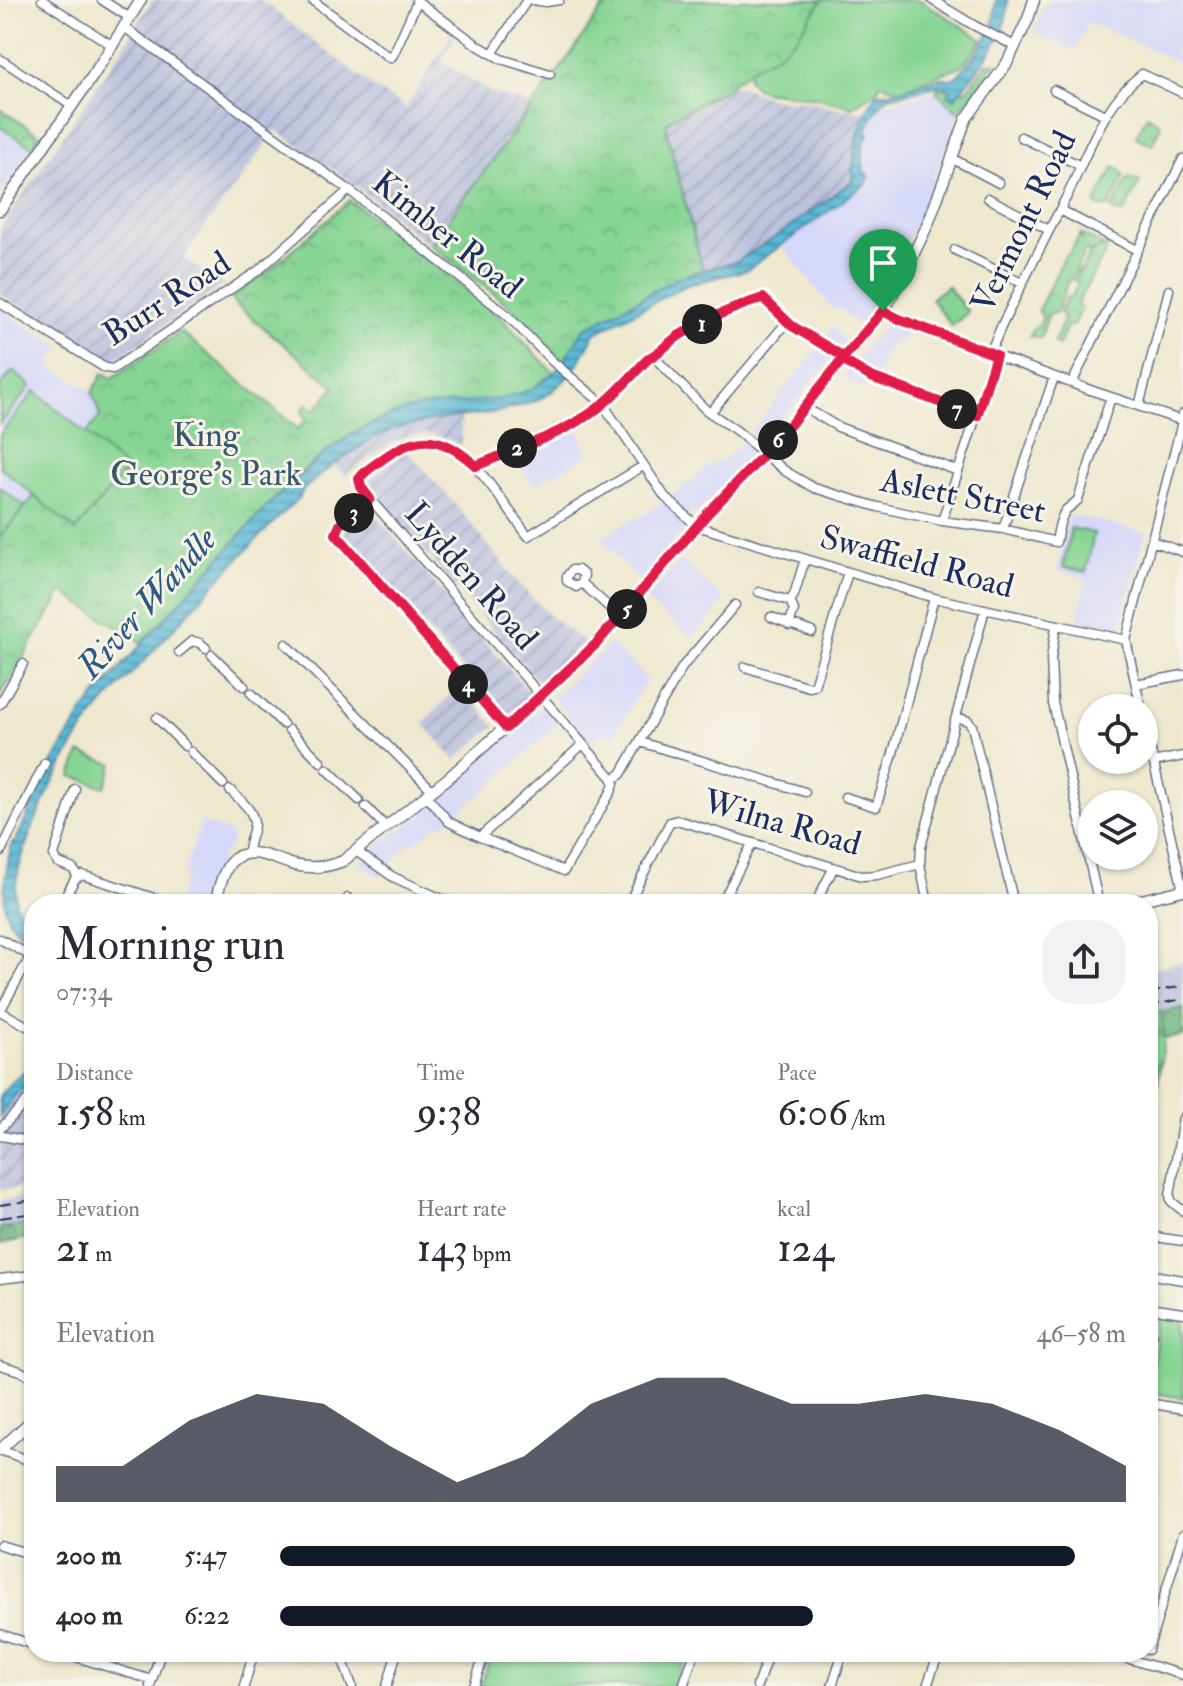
<!DOCTYPE html>
<html lang="en">
<head>
<meta charset="utf-8">
<style>
	:root { --surface:#fff; --page:#f2f2f3; --text:#2b2b33; --muted:#7c7c81; --accent:#111827 }
	body { margin:0; font-family:"IM FELL Double Pica",serif; background:var(--page); color:var(--text); height:100vh; display:flex; flex-direction:column; font-size:30px; white-space:nowrap }
	* { box-sizing:border-box; margin:0 }
	p { font-size:26px; color:var(--muted) }
	.icon { flex:none; width:44px; height:44px; fill:none; stroke:currentColor; stroke-width:2; stroke-linecap:round; stroke-linejoin:round }
	.map { position:relative; flex:1; overflow:hidden }
	.drawer { position:absolute; left:24px; top:894px; width:1134px; height:768px; display:flex; flex-direction:column; background:var(--surface); border-radius:32px; box-shadow:0 2px 6px #0004 }
	.drawer>* { flex:none }
	.tools { position:absolute; left:1078px; top:694px; display:grid; gap:16px }
	.tools a { display:grid; place-items:center; width:80px; height:80px; border-radius:50%; background:var(--surface); box-shadow:0 2px 6px #0004; font-size:40px }
	.pin { position:absolute; display:grid; place-items:center; width:68px; height:68px; color:#fff; margin:-82px -34px; border-radius:50% 50% 50% 0; rotate:-45deg; box-shadow:0 0 8px #0007 }
	.pin .icon { rotate:45deg }
	.km { position:absolute; width:40px; height:40px; margin:-20px; border-radius:50%; background:#222; color:#fff; font-size:22px; line-height:40px; text-align:center }
	.round { display:grid; place-items:center; flex:none; width:84px; height:84px; border-radius:32px; background:var(--page) }
	.summary { display:flex; align-items:center; justify-content:space-between; height:136px; padding:0 32px }
	h1 { font-size:44px; font-weight:600; line-height:60px }
	.stats { display:grid; grid-template-columns:repeat(3,1fr); gap:12px; height:136px; padding:8px 32px }
	.stats div { display:grid; align-content:center }
	.stats b { font-size:40px; font-weight:600 }
	.stats small { font-size:22px; font-weight:400 }
	.stats p { font-size:22px }
	.chart { height:224px; padding:16px 32px }
	.chart p { display:flex; justify-content:space-between }
	.chart svg { width:100%; height:144px; margin-top:8px; fill:var(--accent); opacity:.7 }
	ul { padding:0 32px; list-style:none; font-size:26px }
	li { display:grid; grid-template-columns:128px 96px 1fr; align-items:center; height:60px }
	li i { height:20px; border-radius:10px; background:var(--accent) }
	.map>svg:first-child { display:block }
</style>
</head>
<body>
<div class="map">
<svg width="1183" height="1686" viewBox="0 0 1183 1686">
	<defs>
		<pattern id="industrial-furrows" width="10" height="10" patternUnits="userSpaceOnUse" patternTransform="scale(2)"><rect width="10" height="10" fill="#bdc3de"/><path d="M-1 1l2-2M0 10L10 0M9 11l2-2" fill="none" stroke="#999fb7"/></pattern>
		<pattern id="forest-crowns" width="20" height="18" patternUnits="userSpaceOnUse" patternTransform="scale(2)"><rect width="20" height="18" fill="#6cb67d"/><path d="M2 6a3 3 0 1 1 6 0M12 15a3 3 0 1 1 6 0" fill="none" stroke="#58946a"/></pattern>
		<pattern id="cemetery-stones" width="16" height="16" patternUnits="userSpaceOnUse" patternTransform="scale(2)"><rect width="16" height="16" fill="#85d493"/><path d="M2 7V4a2 2 0 0 1 4 0v3zM10 15v-3a2 2 0 0 1 4 0v3z" fill="#72b681"/></pattern>
		<pattern id="park-crowns" width="20" height="18" patternUnits="userSpaceOnUse" patternTransform="scale(2)"><rect width="20" height="18" fill="#85d493"/><path d="M2 6a3 3 0 1 1 6 0M12 15a3 3 0 1 1 6 0" fill="none" stroke="#72b681"/></pattern>
		<pattern id="water-rules" width="6" height="5" patternUnits="userSpaceOnUse" patternTransform="scale(2)"><rect width="6" height="5" fill="#58b9d6"/><path d="M0 2.5h6" fill="none" stroke="#4897b1"/></pattern>
	</defs>
	<rect width="100%" height="100%" fill="#f7f3e8"/>
	<filter id="ink" filterUnits="userSpaceOnUse"><feTurbulence type="fractalNoise" baseFrequency=".0125" numOctaves="2"/><feDisplacementMap in="SourceGraphic" scale="16" xChannelSelector="R" yChannelSelector="G"/><feConvolveMatrix kernelMatrix="1 2 1 2 8 2 1 2 1" color-interpolation-filters="sRGB"/></filter>
	<filter id="wash" filterUnits="userSpaceOnUse"><feTurbulence type="fractalNoise" baseFrequency=".006" numOctaves="4" result="noise"/><feDisplacementMap in="SourceGraphic" scale="32" xChannelSelector="R" yChannelSelector="G"/><feGaussianBlur stdDeviation="1.8" result="paint"/><feColorMatrix in="noise" values="0 0 0 0 0 0 0 0 0 0 0 0 0 0 0 0 0 1.4 0 .05"/><feComposite in="paint" operator="in"/></filter>
	<g filter="url(#wash)">
		<rect width="100%" height="100%" fill="#eee8ce"/>
		<path fill="#d5d8f9" d="M1049,0h134v40l-10,13 10,5v3l-2,3 -60,-28 -34,-13 -11,28 -42,-18 10,-28 3,1z
			M936,91l22,21 -8,24 -37,96h-2l-13,27 -18,40 -21,24h-3l-17,-15 -6,2 -51,-64 84,-62 -3,-14v-26l3,-14 8,-17 10,-9z
			M0,127l32,20 -32,48z
			M0,310l61,37 -12,19 42,25 9,25 -14,18 -51,-42 -35,42z
			M887,322l20,8 -6,15 -5,-4 -11,13 -6,19 -18,17 -19,-14z
			M833,326l12,16 -92,111 -58,61 -5,-2 -8,10 4,5 -46,53 -18,-17 -21,-24 33,-21 2,2 37,-25 25,-21 15,-12 2,2 4,-4 2,2 19,-17 77,-96z
			M578,430l10,25 -55,31 -17,-29z
			M0,467l34,29 -9,11 -25,-20z
			M1070,515l75,17 -26,100 -42,-10 9,-42 -9,-5 -20,-4z
			M680,560l45,40 -33,38 -46,-38z
			M610,643l32,29 -1,2 7,4 -35,59 -6,-3 -5,3 -2,-2 -9,8 -38,-45z
			M542,708l15,17 -78,71 -38,30 -3,-2 -24,19 -4,-1 -30,35 -21,-14 38,-34 2,1 38,-30z
			M201,822l30,10 1,13 -9,9 -8,19 -8,31h-30l9,-29 -2,-1 2,-8z"/>
		<path fill="url(#industrial-furrows)" d="M152,0h109l115,89 30,19 45,-73 4,2 -13,20v4l49,32 41,12 -102,140 -79,-63 -75,-52 -93,128 40,27 -112,77 -111,-68v-65l129,-190z
			M739,86l33,13 31,2 39,8 26,2 -7,12 -7,33 -2,25 -114,80 -35,9 -38,-144 6,-7 55,-30z
			M461,415l1,30 -26,-10 -12,-1 -17,2 -12,5 -51,34 -10,-11 41,-27 18,-8 26,-7z
			M406,450l50,55 62,78 34,35 33,24 -45,42 -173,-200 4,-6z
			M366,512l8,2 157,180 -25,23 -162,-181 1,-7z
			M459,685l36,41 -40,34 -32,-37z
			M29,1082l5,2v101l-34,5v-74l16,-22z"/>
		<path fill="#bdc3de" d="M1183,961v75l-19,3 -3,-27 -13,3v-45z
			M34,1194v30l-34,4v-27z"/>
		<path fill="#85d493" stroke="#508278" stroke-width="2" d="M822,0h98l62,39 -9,15 -12,12 -60,24 -21,-6 -2,6 -26,17 -34,-9 -54,-7 -8,-3 -8,-9 1,-9 48,-33z
			M1114,167l7,4 1,4 2,1 -15,31h-8l-6,-3z
			M1128,178l12,3 -16,32h-7l-5,-4z
			M947,286l21,26 -16,14 -21,-27z
			M13,371l18,15 -31,38v-38z
			M35,391l93,78 -52,62 -76,-64v-33z
			M0,487l25,20 -25,30z
			M1071,528l23,5 -8,39 -23,-5z
			M80,753l33,11 -8,23 -34,-11z
			M1161,1313l22,3v82l-35,-6z
			M492,1652h195l-12,34h-194z"/>
		<path fill="url(#forest-crowns)" stroke="#44726e" stroke-width="2" d="M1183,1008v28l-19,3 -3,-27z
			M34,1224v13l-34,7v-16z"/>
		<path fill="url(#cemetery-stones)" stroke="#508278" stroke-width="2" d="M1161,1012l3,27 -16,113v-137z"/>
		<path fill="url(#park-crowns)" stroke="#508278" stroke-width="2" d="M608,0h214l-25,37 -18,16 -30,17 -23,19 -55,30 -5,5 2,13 35,133 -24,7 -95,52 -21,33 -53,-56 -80,-61 143,-194z
			M987,63h9l-38,49 -22,-21 2,-3 28,3z
			M0,109l40,26 -8,12 -32,-20z
			M1147,115l11,7 2,5 -8,18 -16,-8z
			M350,200l150,117 54,56c-8,5 -16,13 -25,17 -40,20 -93,9 -137,25 -72,25 -130,97 -180,152 -23,25 -47,50 -70,76l-80,-51 -62,104v-159l34,-41 42,34 51,-61 -41,-35 14,-18 -8,-24 11,-19 9,5 69,-46 117,97 7,-8 -3,-11 5,-6 8,6 20,-23 -101,-84 -2,-5 34,-25z
			M1081,234l22,11 -12,7 -6,-2 -13,30 -4,1 -11,31 -9,3 -7,23 -11,-2 3,-7 5,-2 5,-10 -5,-7 28,-56h3l11,-19 3,5z
			M1105,246l3,1 -31,57 4,5 -8,17h-6l-8,20 -5,-4 10,-22 -4,-7 7,-16 4,1 7,-15 -3,-2 4,-10h2l8,-17z"/>
		<path fill="url(#water-rules)" stroke="#3a749a" stroke-width="2" d="M996,0h12c-1,9 -1,17 -4,25 -9,27 -33,52 -50,74l-6,-5 3,-4 -9,-5 -53,12c-12,8 -17,21 -23,33l3,4 -6,10v26l6,7 -3,7 -119,86 -60,15 -92,48 -16,30 -15,18 -14,12 -14,8 -38,11 -65,8 -40,9 -18,8 -41,27 -29,24 -5,7 1,1c-48,45 -90,92 -135,141 -24,27 -52,53 -74,81 -27,34 -83,142 -76,185 2,10 11,17 18,24v19c-9,-9 -20,-18 -26,-28 -8,-21 -1,-53 4,-75h3l33,-73 35,-58 19,-24 165,-182 59,-54 25,-17 40,-20 26,-8 84,-8 29,-9 24,-17 9,-11 21,-33 95,-52 59,-16 40,-26 74,-54c1,-30 7,-62 25,-87l29,-5 35,-11 11,1 6,-4 18,-20 17,-30z
			M34,1063v16l-18,15 -16,22v-21l12,-14z"/>
	</g>
	<g filter="url(#ink)">
		<g fill="none" stroke-linecap="round" stroke-linejoin="round">
			<g stroke="#657085" stroke-width="11">
				<path id="minor" d="M42,0l71,46
					M102,0l28,18
					M312,0l78,58 3,-3 24,-53
					M416,0l61,45 24,14 49,15
					M531,0l15,2 13,-2
					M932,0l43,26 40,20
					M124,27l225,163 157,124 46,47 51,43 62,93 32,29 237,72 192,42
					M492,54l35,-54
					M0,59l72,47
					M1054,90l51,25
					M1021,137l60,29
					M953,159l46,24
					M988,198l61,32
					M1060,210l77,40
					M955,250l67,33
					M0,303l105,65 8,1 146,-99 90,-80
					M883,311l73,30 137,50 90,30
					M990,353l11,-26c22,-45 44,-89 67,-133 20,-42 36,-91 74,-120l41,19
					M654,357l52,53 31,21 48,40 29,17 64,19 64,14 61,8 53,13c2,-10 4,-26 11,-33 4,-3 8,-6 11,-9l33,-103
					M842,360l29,17 106,39
					M1072,383l111,-224
					M1139,406l30,-116
					M804,407l34,20 120,44
					M710,413l77,-91
					M476,466l109,-48 21,-17 43,-43c10,-4 20,-16 30,-22 26,-16 54,-27 82,-38l3,1 28,27 52,31
					M370,499l-30,26 -4,9 170,194
					M942,521l54,-166
					M1003,529l51,-152
					M1152,541l31,11
					M582,583l-6,4 -9,-6v-5l5,-6h6l6,5 -2,8 38,34
					M759,592l31,9
					M771,617l41,15
					M789,625l5,-15 -4,-9 4,-6 11,-36
					M1056,626l-5,33 2,44 46,201
					M286,644l146,146
					M179,652l13,-11 8,2 6,5
					M212,655l32,31
					M745,667l64,20 5,-1 34,-114
					M1136,684l47,-9
					M251,693l32,31
					M0,704l23,-40
					M1141,708l-15,-68 54,-210 3,-16
					M957,717l11,4 4,5 42,178
					M157,718l28,28
					M1144,720l39,170
					M289,730l32,32
					M640,742l165,50
					M583,744l30,35
					M191,752l32,32
					M1153,762l30,-6
					M327,769l32,31
					M75,789l-21,66 3,7 16,7 5,7
					M230,790c9,9 25,21 24,35 -1,9 -6,18 -6,28
					M426,795l23,27 31,15 84,34 47,-79 3,-8 -1,-5 8,-5 62,-108 52,-61
					M845,797l31,10 16,-50 42,-159
					M366,807l19,19
					M480,837l103,-93 -213,-245 -9,-12 -2,-8c7,-10 18,-16 28,-23 49,-35 79,-4 108,35 11,15 22,30 33,45l115,-70
					M356,851l37,26 60,27
					M0,853l45,-90
					M61,904l14,-25 7,-4 91,29
					M345,904l3,-6
					M628,904l42,-82 7,-2 185,56 15,-1 43,-11
					M721,904l31,-60
					M815,904l18,-35
					M928,904l-8,-40 1,-17 64,-238
					M0,939l31,17
					M34,950l-34,61 34,19
					M1183,1118l-13,77 1,6 12,10
					M0,1129l34,-35
					M0,1134l2,2 32,6
					M1148,1236l35,5
					M1148,1274l35,6
					M0,1279l34,-4
					M1148,1308l35,5
					M1148,1334l5,1
					M0,1365l20,6 14,8
					M1148,1403l35,6
					M2,1448l3,4 29,10
					M0,1545l34,10
					M0,1634l34,11
					M1148,1650l35,-116
					M59,1652l93,28
					M340,1652l12,34
					M1106,1652l77,23
					M150,1686l11,-34
					M244,1686l10,-34
					M387,1686l10,-34
					M474,1686l11,-34
					M683,1686l12,-34
					M757,1686l12,-34
					M832,1686l11,-34
					M927,1686l12,-34"/>
			</g>
			<g stroke="#657085" stroke-width="13">
				<path id="major" d="M0,210l92,-133 49,-77
					M215,904c3,-13 7,-30 15,-41 18,-20 43,-4 64,2 17,4 32,3 49,-4l104,-82 94,-83 55,-52 112,-131 70,-73 105,-129 23,-41 22,-46 38,-105 41,-56 21,-44 6,-19
					M1124,904l59,-14
					M0,1450l34,-32"/>
			</g>
			<use href="#minor" stroke="#fff" stroke-width="8"/>
			<use href="#major" stroke="#fff" stroke-width="10"/>
			<path stroke="#1b2f5e" stroke-width="2" stroke-dasharray="12 6" stroke-linecap="butt" d="M1148,993l35,-7
				M1148,1006l35,-7
				M0,1205l34,-5
				M0,1218l34,-5"/>
		</g>
	</g>
	<g fill="none" stroke-linecap="round" stroke-linejoin="round" filter="url(#ink)">
		<g stroke="#fff" stroke-width="16">
			<path id="route" d="M763,298l29,28 52,31 39,-46 16,8 97,36 -19,61 -106,-39 -29,-17 -64,80 -70,73 -112,131 -90,84 -170,-194 4,-9 30,-26 -9,-12 -2,-8c6,-9 16,-14 25,-21 37,-26 59,-22 92,8 36,-16 76,-28 109,-49 25,-15 44,-39 64,-59 10,-4 20,-16 31,-23 25,-15 54,-28 83,-37z"/>
		</g>
		<use href="#route" stroke="#e11d48" stroke-width="10"/>
	</g>
	<g text-anchor="middle" dominant-baseline="central" stroke-width="6" stroke-linejoin="round" paint-order="stroke">
		<g font-size="34" fill="#1b2f5e" stroke="#f7f3e8">
			<text transform="translate(1024 222) rotate(-64)">Vermont Road</text>
			<text transform="translate(447 235) rotate(39)">Kimber Road</text>
			<text transform="translate(167 299) rotate(-33)">Burr Road</text>
			<text transform="translate(963 496) rotate(11)">Aslett Street</text>
			<text transform="translate(917 562) rotate(15)">Swaffield Road</text>
			<text transform="translate(471 576) rotate(49)">Lydden Road</text>
			<text transform="translate(782 823) rotate(16)">Wilna Road</text>
		</g>
		<g font-size="34" fill="#36586b" stroke="#f7f3e8">
			<text x="206" y="435">King<tspan x="206" dy="39">George's Park</tspan></text>
		</g>
		<g font-size="36" font-style="italic" fill="#2d5882" stroke="#f7f3e8">
			<text transform="translate(147 603) rotate(-48)">River Wandle</text>
		</g>
	</g>
</svg>
<div class="tools">
<a><svg class="icon" aria-label="locate" viewBox="0 0 24 24"><circle cx="12" cy="12" r="6"/><path d="M12 2v4M12 18v4M2 12h4M18 12h4"/></svg></a>
<a><svg class="icon" aria-label="layers" viewBox="0 0 24 24"><path d="M12 4l9 5-9 5-9-5zM3 14l9 5 9-5"/></svg></a>
</div>
<div class="pin" style="left:883px;top:311px;background:#1e9e55"><svg class="icon" aria-label="arrive" viewBox="0 0 24 24"><path d="M6 21V4h12l-3 4 3 4H6"/></svg></div>
<b class="km" style="left:702px;top:324px">1</b>
<b class="km" style="left:517px;top:448px">2</b>
<b class="km" style="left:354px;top:513px">3</b>
<b class="km" style="left:468px;top:684px">4</b>
<b class="km" style="left:627px;top:609px">5</b>
<b class="km" style="left:778px;top:440px">6</b>
<b class="km" style="left:957px;top:409px">7</b>
<section class="drawer">
<div class="summary"><div><h1>Morning run</h1><p>07:34</p></div><a class="round"><svg class="icon" aria-label="share" viewBox="0 0 24 24"><path d="M12 15V3M7 8l5-5 5 5M5 13v7h14v-7"/></svg></a></div>
<div class="stats">
<div><p>Distance</p><b>1.58<small> km</small></b></div>
<div><p>Time</p><b>9:38</b></div>
<div><p>Pace</p><b>6:06<small> /km</small></b></div>
</div>
<div class="stats">
<div><p>Elevation</p><b>21<small> m</small></b></div>
<div><p>Heart rate</p><b>143<small> bpm</small></b></div>
<div><p>kcal</p><b>124</b></div>
</div>
<div class="chart"><p><span>Elevation</span>46–58 m</p>
<svg viewBox="0 0 160 44" preserveAspectRatio="none"><path d="M0 44V33L10 33L20 19L30 11L40 14L50 27L60 38L70 30L80 14L90 6L100 6L110 14L120 14L130 11L140 14L150 22L160 33V44z"/></svg>
</div>
<ul>
<li><b>200 m</b>5:47<i style="width:94%"></i></li>
<li><b>400 m</b>6:22<i style="width:63%"></i></li>
</ul>
</section>
</div>
</body>
</html>
